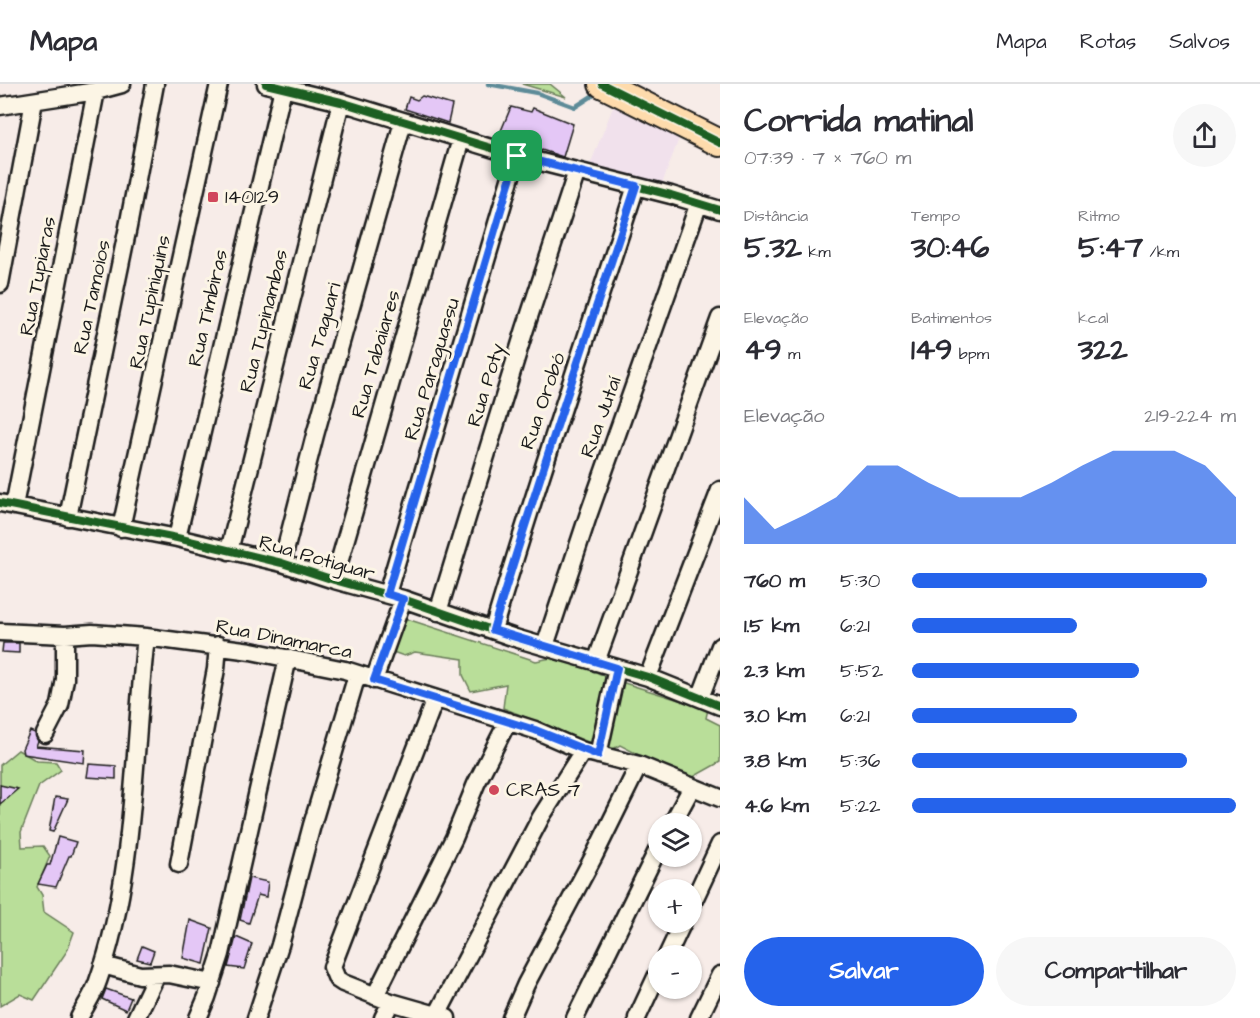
<!DOCTYPE html>
<html lang="pt">
<head>
<meta charset="utf-8">
<style>
	:root { --surface:#fff; --page:#f7f7f7; --text:#2b2b33; --muted:#7c7c81; --line:#e1e1e2; --accent:#2563eb }
	body { margin:0; font-family:"Architects Daughter",sans-serif; background:var(--page); color:var(--text); height:100vh; display:flex; flex-direction:column; font-size:22px; white-space:nowrap }
	* { box-sizing:border-box; margin:0 }
	p { font-size:20px; color:var(--muted) }
	.icon { flex:none; width:33px; height:33px; fill:none; stroke:currentColor; stroke-width:2; stroke-linecap:round; stroke-linejoin:round }
	.map { position:relative; flex:1; overflow:hidden }
	.sheet { display:flex; flex-direction:column; background:var(--surface); width:540px }
	.sheet>* { flex:none }
	.fabs { position:absolute; left:648px; top:729px; display:grid; gap:12px }
	.fabs a { display:grid; place-items:center; width:54px; height:54px; border-radius:50%; background:var(--surface); box-shadow:0 2px 4px #0004; font-size:30px }
	.pin { position:absolute; display:grid; place-items:center; width:51px; height:51px; color:#fff; margin:-26px; border-radius:12px; box-shadow:0 3px 9px #0006 }
	.round { display:grid; place-items:center; flex:none; width:63px; height:63px; border-radius:32px; background:var(--page) }
	.overview { display:flex; align-items:center; justify-content:space-between; height:102px; padding:0 24px }
	h1 { font-size:33px; font-weight:700; line-height:45px }
	.stats { display:grid; grid-template-columns:repeat(3,1fr); gap:9px; height:102px; padding:6px 24px }
	.stats div { display:grid; align-content:center }
	.stats b { font-size:30px; font-weight:700 }
	.stats small { font-size:16px; font-weight:400 }
	.stats p { font-size:16px }
	.chart { height:168px; padding:12px 24px }
	.chart p { display:flex; justify-content:space-between }
	.chart svg { width:100%; height:108px; margin-top:6px; fill:var(--accent); opacity:.7 }
	.primary-button { display:flex; gap:12px; margin-top:auto; padding:12px 24px }
	.primary-button a { flex:1; height:69px; border-radius:36px; background:var(--accent); color:#fff; font-size:24px; font-weight:700; line-height:69px; text-align:center }
	.primary-button a+a { background:var(--page); color:var(--text) }
	ul { padding:0 24px; list-style:none; font-size:20px }
	li { display:grid; grid-template-columns:96px 72px 1fr; align-items:center; height:45px }
	li i { height:15px; border-radius:8px; background:var(--accent) }
	header { display:flex; align-items:center; gap:36px; box-sizing:border-box; height:84px; padding:0 30px; background:var(--surface); border-bottom:2px solid var(--line) }
	header strong { font-size:28px }
	nav { display:flex; gap:33px; margin-inline-start:auto; font-size:21px }
	main { display:flex; flex:1; min-height:0 }
	.map>svg:first-child { display:block }
</style>
</head>
<body>
<header>
<strong>Mapa</strong>
<nav><a>Mapa</a><a>Rotas</a><a>Salvos</a></nav>
</header>
<main>
<div class="map">
<svg width="720" height="934" viewBox="0 0 720 934">
	<rect width="100%" height="100%" fill="#f7ece8"/>
	<filter id="ink" filterUnits="userSpaceOnUse"><feTurbulence type="fractalNoise" baseFrequency=".0167" numOctaves="2"/><feDisplacementMap in="SourceGraphic" scale="12" xChannelSelector="R" yChannelSelector="G"/><feConvolveMatrix kernelMatrix="1 2 1 2 8 2 1 2 1" color-interpolation-filters="sRGB"/></filter>
	<g filter="url(#ink)">
		<path fill="#f1e1ec" d="M617,13l67,28 -25,67 -73,-17z"/>
		<path fill="#b9de99" stroke="#6a7d5a" stroke-width="1.5" d="M522,0h28l16,13z
			M407,535l129,42 25,-5 46,21 -14,67 -90,-36 3,-24 -35,7 -8,-16v-16l-48,-7 -11,4 -14,-5z
			M621,598l87,27 -2,9 14,7v37l-32,18 -68,-35 -9,5 -5,-6 6,-27 5,-11z
			M18,666l19,11 19,1 5,8 -22,16 -18,46 1,15 21,-1 7,10 -13,31 5,8 2,17 30,20 -7,19 -33,49 -14,-6 -20,12v-241z"/>
		<g fill="none" stroke-linecap="round" stroke-linejoin="round">
			<path stroke="#5d8b98" stroke-width="4.5" d="M488,0l49,9 38,14 25,-16"/>
		</g>
		<path fill="#e4c7f6" stroke="#1c1c1c" stroke-width="1.5" d="M422,12l30,9 -4,18 -43,-14 4,-12 8,3z
			M511,23l20,5 2,-4 40,16 -10,33 -21,-7 -1,1 -21,-5 -22,-8z
			M3,559h16v10l-17,-1z
			M30,647l5,2 3,8 -2,5 49,4 -1,13 -61,-9 -1,-5z
			M89,680l27,2v13l-29,-2z
			M0,701l18,4 -18,15z
			M55,713l13,2 -15,33 -4,-1z
			M58,753l18,5 -5,14h-2l-13,31 -18,-3 9,-19h3z
			M249,794l19,4 -2,15 -8,-2 -9,28 -9,-3z
			M190,836l22,8 -8,36 -21,-6z
			M236,853l16,7 -8,25 -16,-2z
			M142,862l12,5 -4,11 -13,-3z
			M106,905l25,9 -5,12 -24,-11z"/>
		<g fill="none" stroke-linecap="round" stroke-linejoin="round">
			<g stroke="#1c1c1c" stroke-width="21">
				<path id="minor" d="M266,0l75,18 176,54 154,39 49,15
					M0,22l96,-15 26,-7
					M0,200l34,-183
					M0,419l177,35 105,25 52,17 69,19 112,39 133,39 72,29
					M14,422l82,-415
					M68,433l60,-290 27,-143
					M121,444l98,-444
					M177,454l106,-450
					M229,467l112,-449
					M282,479l33,-128 88,-313
					M334,496l127,-441
					M387,510l130,-438
					M438,528l87,-283 52,-158
					M493,546c44,-149 95,-296 143,-444
					M0,548l65,3 27,-2 54,4 105,14 94,19 190,60 48,21 56,14 81,33
					M545,562l43,-130 111,-313
					M596,578l124,-344
					M648,593l72,-187
					M374,596l29,-81
					M700,614l20,-52
					M435,615l-103,268 5,12 6,4 48,19 56,16
					M45,650l15,-29 5,-26v-44
					M598,671l19,-87
					M672,740l20,-37
					M179,780l37,-195 2,-24
					M692,820l28,-60
					M667,872l16,-34
					M103,881l37,10 29,-1 43,9
					M375,912l79,-158 22,-54 32,-63
					M437,931l104,-198 42,-66
					M79,934c6,-12 15,-24 19,-37 38,-106 35,-233 48,-344
					M136,934l20,-42
					M198,934l9,-21 14,-43 67,-296
					M256,934l24,-73 32,-120 45,-150
					M383,934l8,-16
					M511,934l15,-34 68,-128 45,-91
					M575,934l83,-169
					M637,934l21,-45
					M699,934l21,-43"/>
			</g>
			<g stroke="#1c1c1c" stroke-width="30">
				<path id="highway" d="M602,0l118,59"/>
			</g>
			<use href="#minor" stroke="#fcf5e5" stroke-width="16"/>
			<use href="#highway" stroke="#fedbac" stroke-width="26"/>
			<g stroke="#fcf5e5" stroke-width="11">
				<path id="cycleway" d="M266,0l75,18 176,54 154,39 49,15
					M602,0l118,59
					M0,419l177,35 105,25 52,17 69,19 112,39 133,39 72,29"/>
			</g>
			<use href="#cycleway" stroke="#1b5e20" stroke-width="8"/>
		</g>
	</g>
	<g fill="none" stroke-linecap="round" stroke-linejoin="round" filter="url(#ink)">
		<g stroke="#fff" stroke-width="12">
			<path id="route" d="M517,72l119,30c-48,148 -99,295 -143,444l124,38 -19,87 -63,-25 -161,-50 29,-81 -16,-5z"/>
		</g>
		<use href="#route" stroke="#2563eb" stroke-width="8"/>
	</g>
	<g fill="#d1495b" stroke="#fcf5e5" stroke-width="2">
		<rect x="207" y="107" width="12" height="12" rx="3"/>
		<circle cx="494" cy="706" r="6"/>
	</g>
	<g text-anchor="middle" dominant-baseline="central" stroke-width="6" stroke-linejoin="round" paint-order="stroke">
		<g font-size="20" fill="#1c1c1c" stroke="#fcf5e5" text-anchor="start">
			<text x="225" y="113">140129</text>
			<text x="506" y="706">CRAS 7</text>
		</g>
		<g font-size="20" fill="#1c1c1c" stroke="#fcf5e5">
			<text transform="translate(38 192) rotate(-79)">Rua Tupiaras</text>
			<text transform="translate(92 213) rotate(-78)">Rua Tamoios</text>
			<text transform="translate(150 218) rotate(-78)">Rua Tupiniquins</text>
			<text transform="translate(208 224) rotate(-77)">Rua Timbiras</text>
			<text transform="translate(264 237) rotate(-76)">Rua Tupinambas</text>
			<text transform="translate(320 252) rotate(-74)">Rua Taguari</text>
			<text transform="translate(376 270) rotate(-74)">Rua Tabaiares</text>
			<text transform="translate(432 285) rotate(-73)">Rua Paraguassu</text>
			<text transform="translate(486 301) rotate(-73)">Rua Poty</text>
			<text transform="translate(543 317) rotate(-71)">Rua Orobó</text>
			<text transform="translate(601 333) rotate(-70)">Rua Jutaí</text>
			<text transform="translate(317 474) rotate(16)">Rua Potiguar</text>
			<text transform="translate(284 555) rotate(11)">Rua Dinamarca</text>
		</g>
	</g>
</svg>
<div class="fabs">
<a><svg class="icon" aria-label="layers" viewBox="0 0 24 24"><path d="M12 4l9 5-9 5-9-5zM3 14l9 5 9-5"/></svg></a>
<a>+</a>
<a>−</a>
</div>
<div class="pin" style="left:517px;top:72px;background:#1e9e55"><svg class="icon" aria-label="arrive" viewBox="0 0 24 24"><path d="M6 21V4h12l-3 4 3 4H6"/></svg></div>
</div>
<section class="sheet">
<div class="overview"><div><h1>Corrida matinal</h1><p>07:39 · 7 × 760 m</p></div><a class="round"><svg class="icon" aria-label="share" viewBox="0 0 24 24"><path d="M12 15V3M7 8l5-5 5 5M5 13v7h14v-7"/></svg></a></div>
<div class="stats">
<div><p>Distância</p><b>5.32<small> km</small></b></div>
<div><p>Tempo</p><b>30:46</b></div>
<div><p>Ritmo</p><b>5:47<small> /km</small></b></div>
</div>
<div class="stats">
<div><p>Elevação</p><b>49<small> m</small></b></div>
<div><p>Batimentos</p><b>149<small> bpm</small></b></div>
<div><p>kcal</p><b>322</b></div>
</div>
<div class="chart"><p><span>Elevação</span>219–224 m</p>
<svg viewBox="0 0 160 44" preserveAspectRatio="none"><path d="M0 44V25L10 38L20 32L30 25L40 12L50 12L60 19L70 25L80 25L90 25L100 19L110 12L120 6L130 6L140 6L150 12L160 25V44z"/></svg>
</div>
<ul>
<li><b>760 m</b>5:30<i style="width:91%"></i></li>
<li><b>1.5 km</b>6:21<i style="width:51%"></i></li>
<li><b>2.3 km</b>5:52<i style="width:70%"></i></li>
<li><b>3.0 km</b>6:21<i style="width:51%"></i></li>
<li><b>3.8 km</b>5:36<i style="width:85%"></i></li>
<li><b>4.6 km</b>5:22<i style="width:100%"></i></li>
</ul>
<div class="primary-button"><a>Salvar</a><a>Compartilhar</a></div>
</section>
</main>
</body>
</html>
